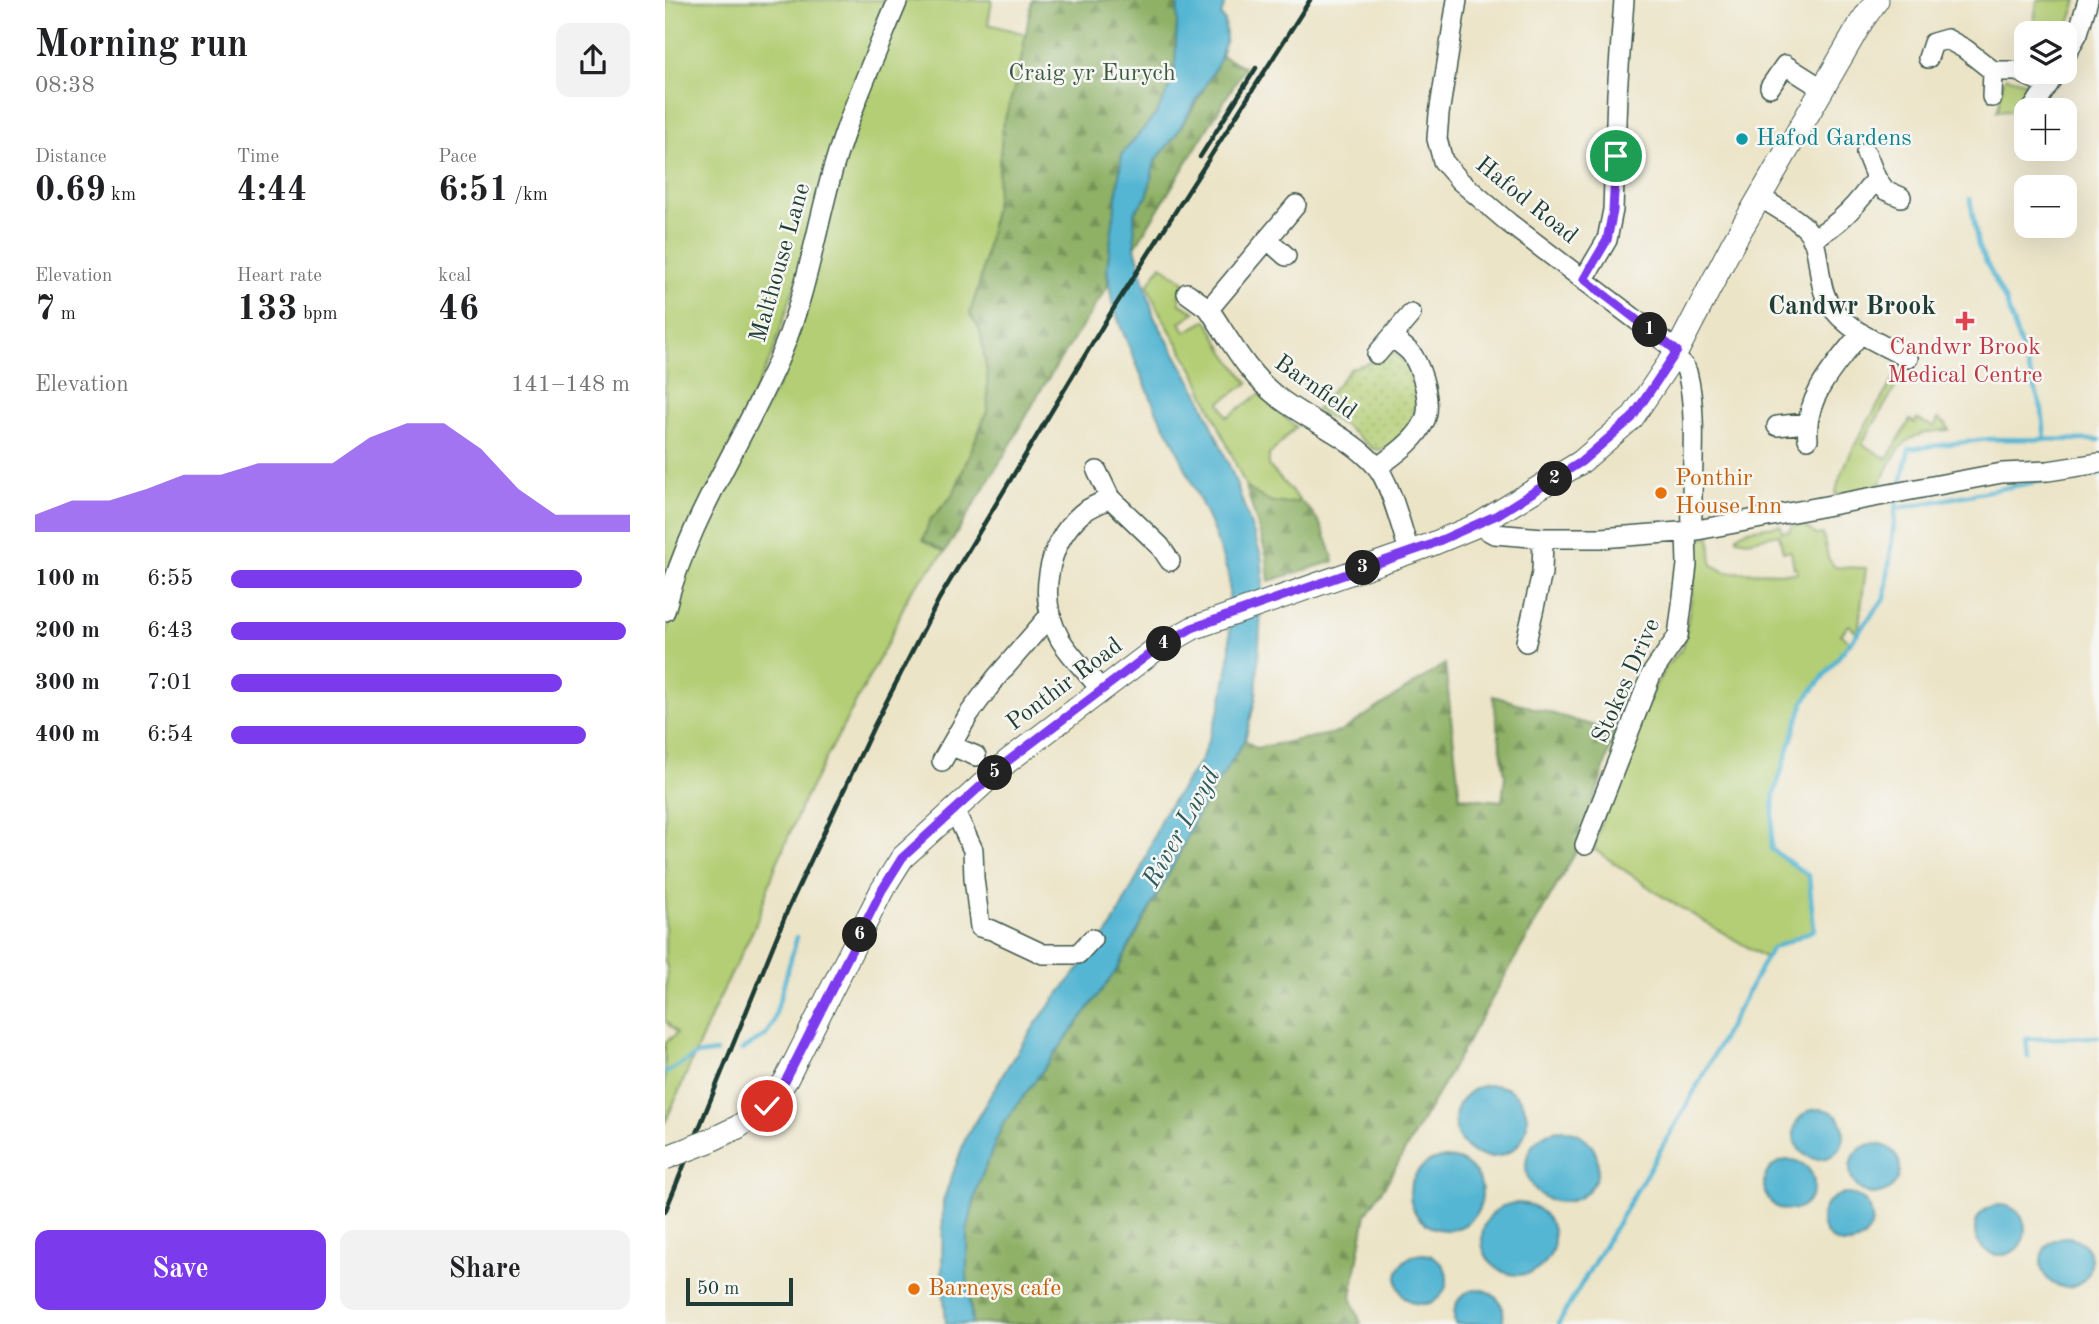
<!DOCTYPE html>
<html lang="en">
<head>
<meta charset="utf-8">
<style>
	:root { --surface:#fff; --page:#f2f2f2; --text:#202124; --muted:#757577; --accent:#7c3aed }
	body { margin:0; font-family:"Old Standard TT",serif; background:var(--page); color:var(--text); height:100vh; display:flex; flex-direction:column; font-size:26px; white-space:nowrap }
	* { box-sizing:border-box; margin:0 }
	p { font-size:23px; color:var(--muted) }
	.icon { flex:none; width:38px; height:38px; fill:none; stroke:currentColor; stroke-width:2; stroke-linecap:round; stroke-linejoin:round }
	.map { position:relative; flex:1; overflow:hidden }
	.side { display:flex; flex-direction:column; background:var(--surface); width:665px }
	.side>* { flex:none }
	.tools { position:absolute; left:1349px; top:21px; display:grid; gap:14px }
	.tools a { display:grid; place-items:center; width:63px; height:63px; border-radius:14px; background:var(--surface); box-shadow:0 7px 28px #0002; font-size:35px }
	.scale { position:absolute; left:21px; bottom:18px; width:107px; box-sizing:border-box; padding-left:7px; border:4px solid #1f3d34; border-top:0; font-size:19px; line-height:24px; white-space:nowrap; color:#1f3d34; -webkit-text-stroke:5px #f6f6f2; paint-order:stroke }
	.pin { position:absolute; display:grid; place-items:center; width:60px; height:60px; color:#fff; margin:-30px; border:4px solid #fff; border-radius:50%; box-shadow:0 2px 7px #0007 }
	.km { position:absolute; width:35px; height:35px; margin:-18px; border-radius:50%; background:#222; color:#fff; font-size:19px; line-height:35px; text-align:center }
	.round { display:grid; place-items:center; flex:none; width:74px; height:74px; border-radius:14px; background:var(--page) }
	.summary { display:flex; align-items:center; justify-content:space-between; height:119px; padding:0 35px }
	h1 { font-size:38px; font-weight:700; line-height:52px }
	.metrics { display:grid; grid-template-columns:repeat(3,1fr); gap:10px; height:119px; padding:7px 35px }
	.metrics div { display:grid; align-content:center }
	.metrics b { font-size:35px; font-weight:700 }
	.metrics small { font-size:19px; font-weight:400 }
	.metrics p { font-size:19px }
	.chart { height:196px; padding:14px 35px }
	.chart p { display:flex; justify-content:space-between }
	.chart svg { width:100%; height:126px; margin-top:7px; fill:var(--accent); opacity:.7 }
	.button { display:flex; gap:14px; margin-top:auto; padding:14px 35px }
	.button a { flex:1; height:80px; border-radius:14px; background:var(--accent); color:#fff; font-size:28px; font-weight:700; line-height:80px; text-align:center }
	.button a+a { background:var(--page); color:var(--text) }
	ul { padding:0 35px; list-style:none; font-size:23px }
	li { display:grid; grid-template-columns:112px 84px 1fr; align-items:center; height:52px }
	li i { height:18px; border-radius:9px; background:var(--accent) }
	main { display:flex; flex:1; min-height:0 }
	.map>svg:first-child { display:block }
</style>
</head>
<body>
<main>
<section class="side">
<div class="summary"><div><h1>Morning run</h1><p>08:38</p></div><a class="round"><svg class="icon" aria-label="share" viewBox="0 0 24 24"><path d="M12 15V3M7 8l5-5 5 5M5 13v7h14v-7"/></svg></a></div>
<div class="metrics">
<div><p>Distance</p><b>0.69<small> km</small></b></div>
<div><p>Time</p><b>4:44</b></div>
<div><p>Pace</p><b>6:51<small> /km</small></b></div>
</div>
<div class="metrics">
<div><p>Elevation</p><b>7<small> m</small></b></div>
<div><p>Heart rate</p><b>133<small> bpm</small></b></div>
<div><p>kcal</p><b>46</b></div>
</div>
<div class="chart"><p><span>Elevation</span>141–148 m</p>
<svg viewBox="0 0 160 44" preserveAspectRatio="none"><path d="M0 44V38L10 33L20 33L30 29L40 24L50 24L60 20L70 20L80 20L90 11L100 6L110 6L120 15L130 29L140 38L150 38L160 38V44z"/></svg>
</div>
<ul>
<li><b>100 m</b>6:55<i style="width:88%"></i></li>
<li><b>200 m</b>6:43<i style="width:99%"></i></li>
<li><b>300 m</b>7:01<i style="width:83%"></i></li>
<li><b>400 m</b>6:54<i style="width:89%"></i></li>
</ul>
<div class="button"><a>Save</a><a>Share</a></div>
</section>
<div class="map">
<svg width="1434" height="1324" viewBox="0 0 1434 1324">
	<defs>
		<pattern id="forest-firs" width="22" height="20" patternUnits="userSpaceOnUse" patternTransform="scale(1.75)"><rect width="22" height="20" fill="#8eb166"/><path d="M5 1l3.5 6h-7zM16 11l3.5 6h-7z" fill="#739155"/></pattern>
		<pattern id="park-dots" width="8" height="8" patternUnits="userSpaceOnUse" patternTransform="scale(1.75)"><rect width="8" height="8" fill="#b3ce74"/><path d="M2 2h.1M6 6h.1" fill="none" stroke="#91a860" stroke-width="1.8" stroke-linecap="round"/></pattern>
	</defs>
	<rect width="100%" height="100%" fill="#f6f6f2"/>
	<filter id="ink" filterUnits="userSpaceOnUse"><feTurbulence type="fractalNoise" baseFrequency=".0143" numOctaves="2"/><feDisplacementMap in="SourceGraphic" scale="14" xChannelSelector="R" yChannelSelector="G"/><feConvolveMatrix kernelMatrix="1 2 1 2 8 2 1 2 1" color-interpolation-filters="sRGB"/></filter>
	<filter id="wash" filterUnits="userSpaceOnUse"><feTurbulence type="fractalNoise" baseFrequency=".00686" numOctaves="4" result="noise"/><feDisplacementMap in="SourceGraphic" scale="28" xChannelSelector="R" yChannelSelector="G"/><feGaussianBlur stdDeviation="1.57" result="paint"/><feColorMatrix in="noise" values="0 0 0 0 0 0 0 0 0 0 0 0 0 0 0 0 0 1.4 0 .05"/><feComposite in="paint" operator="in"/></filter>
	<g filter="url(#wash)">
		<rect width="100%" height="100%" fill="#ece4c7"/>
		<path fill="#b3ce74" stroke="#698654" stroke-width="2" d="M0,0h224l-117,355 -107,235z
			M239,0h88l-4,24 38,10 -8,42 -15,49 -7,74 -15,79 -11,36 10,16 7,42 1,37 -35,86 -23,25 -7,20 22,12 -35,40 -21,48 -85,160 -28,65 -21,61 -37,75 -53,122v-80l12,-10 -12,-12 2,-54 -2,-5v-323l16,-62 22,-50 85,-161 57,-218z
			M1372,0h40l-12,36v-3h-29l5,-6 -7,-5z
			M1341,77l22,6 3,6 -5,16 -7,8 -13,-3 -9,1c5,-11 2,-26 9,-34z
			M496,265l22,16 2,5 -6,7 1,11 15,8 -15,10 5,10 22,-12 18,32 23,31 -28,19 7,15 33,-23 36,33 -27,28v11l31,35 -12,3 -22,-2 -20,-15 -51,-114 -38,-65 -9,-23z
			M1236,366l5,3 -44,75 25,15 23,-39 5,3 2,-4 17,8 4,-8 8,5 3,6c-48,2 -50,18 -71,57l-43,8c9,-41 45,-91 66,-129z
			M1138,524l13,11 7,-1 5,24 7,9 31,1 -8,65 -9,-8 -8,9 9,8 -46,59 -30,93 -3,55 38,27 5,54 -43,19 -5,9 -100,-59 -72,-50 8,-30 48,-124 18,-31 15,-16 13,-79 2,-29 12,-5 2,30 13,7 72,1v-5h-3l-3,-17 -8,1 -4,-18 -32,7 -10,-2v-3l10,-6 34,-5 1,7 8,-1 1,-4z"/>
		<path fill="url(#forest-firs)" stroke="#56774d" stroke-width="2" d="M367,0h146l-3,67 -6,22 -12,24 -35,41 -15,114 1,18 -69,107 -28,51 -66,108 -22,-12 7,-20 23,-25 35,-86 -1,-37 -7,-42 -10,-16 11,-36 15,-79 7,-74 15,-49z
			M556,56l24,11 -110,180 -1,-35 13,-15 8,-37 19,-22 20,-31z
			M581,487c20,14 30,20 54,14 21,16 26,35 34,60l-65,20 -2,-24z
			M780,664l15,133 42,4 3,-25 -12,-80 122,36 -34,111 -195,341 -20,30 -15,83 10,27h-389l-5,-46v-47l11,-46 25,-61 113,-153 60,-111 21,-45 48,-75 11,8 84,-16z"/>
		<path fill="url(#park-dots)" stroke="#698654" stroke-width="2" d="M728,352c9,6 16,16 19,27 10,30 -2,55 -29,71l-10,-1 -28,-23 -29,-16 35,-42 24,-7z"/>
		<path fill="#55b6d3" stroke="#3a7a84" stroke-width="2" d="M513,0h48l-5,16 4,5 1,19 -7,22 -45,76 -19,23 -8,36 -13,15 1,35 19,70 46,80 34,80 27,78 2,21 -7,121 -11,43 -48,75 -21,45 -60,111 -113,153 -25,61 -11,46v47l5,46h-26l-4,-51 1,-72 23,-64 42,-71 31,-47 70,-88 31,-59 22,-56 39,-56 20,-55 9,-51 -1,-77 -17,-50 -40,-89 -14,-24 -36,-84 -10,-28 -5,-34 15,-114 35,-41 12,-24 6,-22z
			M790 1121a36 36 0 1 1 72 0a36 36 0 1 1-72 0Z
			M1129 1134a25 25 0 1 1 50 0a25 25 0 1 1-50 0Z
			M861 1166a36 36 0 1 1 72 0a36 36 0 1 1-72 0Z
			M1185 1169a25 25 0 1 1 50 0a25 25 0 1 1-50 0Z
			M745 1194a36 36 0 1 1 72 0a36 36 0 1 1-72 0Z
			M1099 1185a25 25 0 1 1 50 0a25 25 0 1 1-50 0Z
			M1157 1219a25 25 0 1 1 50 0a25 25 0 1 1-50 0Z
			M817 1239a36 36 0 1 1 72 0a36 36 0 1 1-72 0Z
			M1310 1230a25 25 0 1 1 50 0a25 25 0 1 1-50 0Z
			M1376 1262a25 25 0 1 1 50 0a25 25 0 1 1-50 0Z
			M732 1279a25 25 0 1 1 50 0a25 25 0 1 1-50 0Z
			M816,1289c17,5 26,18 21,35h-47c-4,-20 6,-34 26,-35z"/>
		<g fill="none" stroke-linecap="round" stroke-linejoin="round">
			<path stroke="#55b6d3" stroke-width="4.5" d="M1305,199l8,47 28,56 36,108 3,29
				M1397,478l37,-4
				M1235,487l9,-38 79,-10 111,1
				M1230,509l151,-29
				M77,1050l24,-15 7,-12 24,-86
				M1363,1057l-2,-18 73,-2
				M0,1073l31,-18 20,-3
				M893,1324l127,-216 86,-159 43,-19 -5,-54 -38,-27 3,-55 30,-93 81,-103 12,-99"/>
		</g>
	</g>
	<g filter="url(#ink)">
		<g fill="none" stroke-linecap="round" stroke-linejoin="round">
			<g stroke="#3e564a" stroke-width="22">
				<path id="minor" d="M792,0l-18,114 -2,25 6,22 17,20 49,42 168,128
					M1400,56l13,-23 10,-33
					M1263,58l5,-15 14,-4 18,10 28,22h24l31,14 8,-13
					M1105,87l15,-22 38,24
					M1327,97l1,-26
					M1367,110l16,-25
					M1211,178l9,12 16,7
					M1095,197c13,9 39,22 48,34 14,18 8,52 21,72 16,27 52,41 79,55
					M631,205l-87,104c21,31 39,66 70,89 31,24 71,38 97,68 14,15 26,64 33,85
					M602,239l19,17
					M1147,239c28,-15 46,-35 64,-61l-10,-25
					M919,279l23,-39 6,-30 4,-116 7,-94
					M522,293l22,16
					M712,354l34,-40
					M1008,358c6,3 12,7 14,14 12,45 3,111 5,159
					M1112,426l29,-3
					M1143,439c-5,-41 29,-76 53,-106
					M713,467c16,-12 39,-27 47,-47 7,-17 -3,-49 -12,-64 -5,-8 -15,-13 -21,-19
					M432,471l13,27
					M813,525l16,9 49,4h58l91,-7 310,-58 46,-2 51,-8
					M0,611c23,-92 79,-170 116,-257 25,-59 35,-124 52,-185 17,-58 42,-113 65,-169
					M861,642l16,-69 1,-35
					M436,690c-13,-17 -30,-33 -41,-51 -23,-40 -13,-95 21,-125 8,-7 20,-11 29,-16l50,48 10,15
					M287,746l24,10
					M277,761l27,-47 26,-35 56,-65
					M289,809l19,41 1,28 6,49 12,3 51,24h35l14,-15
					M920,845l66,-170 27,-39 9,-71 -1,-34"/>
			</g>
			<g stroke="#3e564a" stroke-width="25">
				<path id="major" d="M44,1141l29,-14 29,-21 19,-26 96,-190 20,-32 106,-97 148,-112 37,-21 237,-83 48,-20 103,-63 44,-38 7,-6 45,-67 56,-108 129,-222 15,-21"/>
			</g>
			<use href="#minor" stroke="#fff" stroke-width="19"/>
			<use href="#major" stroke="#fff" stroke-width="23"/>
			<path stroke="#1f3d34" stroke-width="4.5" d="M535,157l56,-89
				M0,1212l123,-303 86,-183 65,-127 166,-277 205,-322"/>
			<g stroke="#3e564a" stroke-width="25" stroke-linecap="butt">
				<path id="major-bridge" d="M0,1158l44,-17"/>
			</g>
			<use href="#major-bridge" stroke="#fff" stroke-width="23"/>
		</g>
	</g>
	<g fill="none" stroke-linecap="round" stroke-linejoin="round" filter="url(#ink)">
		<g stroke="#fff" stroke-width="14">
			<path id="route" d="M102,1106l19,-26 96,-190 20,-32 106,-97 148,-112 36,-21 238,-83 67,-30 84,-53 44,-38 7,-6 45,-67 -93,-72 23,-39 6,-29 3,-55"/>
		</g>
		<use href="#route" stroke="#7c3aed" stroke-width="9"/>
	</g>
	<circle fill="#0f9aa8" stroke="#f6f6f2" stroke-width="2.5" cx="1077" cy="139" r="7"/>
	<path fill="#e0444e" stroke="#f6f6f2" stroke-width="2.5" d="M1296.5 310.5h7v7h7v7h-7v7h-7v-7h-7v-7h7z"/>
	<g fill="#e8710a" stroke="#f6f6f2" stroke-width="2.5">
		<circle cx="996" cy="493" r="7"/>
		<circle cx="249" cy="1289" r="7"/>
	</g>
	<g text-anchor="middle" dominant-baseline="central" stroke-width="5" stroke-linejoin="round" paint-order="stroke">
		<g font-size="24" fill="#3d5a41" stroke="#f6f6f2">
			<text x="427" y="74">Craig yr Eurych</text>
		</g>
		<g font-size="24" fill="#0d838f" stroke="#f6f6f2" text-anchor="start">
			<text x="1091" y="139">Hafod Gardens</text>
		</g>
		<g font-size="24" fill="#1f3d34" stroke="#f6f6f2">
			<text transform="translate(861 201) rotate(39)">Hafod Road</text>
			<text transform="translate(116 263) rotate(-74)">Malthouse Lane</text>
			<text transform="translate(650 388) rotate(35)">Barnfield</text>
			<text transform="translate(962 681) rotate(-66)">Stokes Drive</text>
			<text transform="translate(400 685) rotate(-37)">Ponthir Road</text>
		</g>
		<g font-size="24" fill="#be3a42" stroke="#f6f6f2">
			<text x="1300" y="348">Candwr Brook<tspan x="1300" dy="28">Medical Centre</tspan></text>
		</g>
		<g font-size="24" fill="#c56008" stroke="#f6f6f2" text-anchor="start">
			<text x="1010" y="479">Ponthir<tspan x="1010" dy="28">House Inn</tspan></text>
			<text x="263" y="1289">Barneys cafe</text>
		</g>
		<g font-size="26" font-weight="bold" fill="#1f3d34" stroke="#f6f6f2">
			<text x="1187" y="307">Candwr Brook</text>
		</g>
		<g font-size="26" font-style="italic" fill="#2c5b5c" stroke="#f6f6f2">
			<text transform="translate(517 828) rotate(-61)">River Lwyd</text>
		</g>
	</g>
</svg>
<div class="tools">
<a><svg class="icon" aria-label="layers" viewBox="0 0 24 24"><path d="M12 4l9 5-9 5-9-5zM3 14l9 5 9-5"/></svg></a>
<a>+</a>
<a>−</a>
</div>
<div class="scale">50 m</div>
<div class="pin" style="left:951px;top:156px;background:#1e9e55"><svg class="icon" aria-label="arrive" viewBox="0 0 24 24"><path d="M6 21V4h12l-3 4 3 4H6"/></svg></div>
<div class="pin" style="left:102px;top:1106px;background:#d93025"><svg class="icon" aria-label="check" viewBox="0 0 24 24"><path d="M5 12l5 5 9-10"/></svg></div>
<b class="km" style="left:985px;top:330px">1</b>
<b class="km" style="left:890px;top:479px">2</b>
<b class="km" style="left:698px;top:568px">3</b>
<b class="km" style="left:499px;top:644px">4</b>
<b class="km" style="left:330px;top:773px">5</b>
<b class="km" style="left:195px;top:935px">6</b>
</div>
</main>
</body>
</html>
